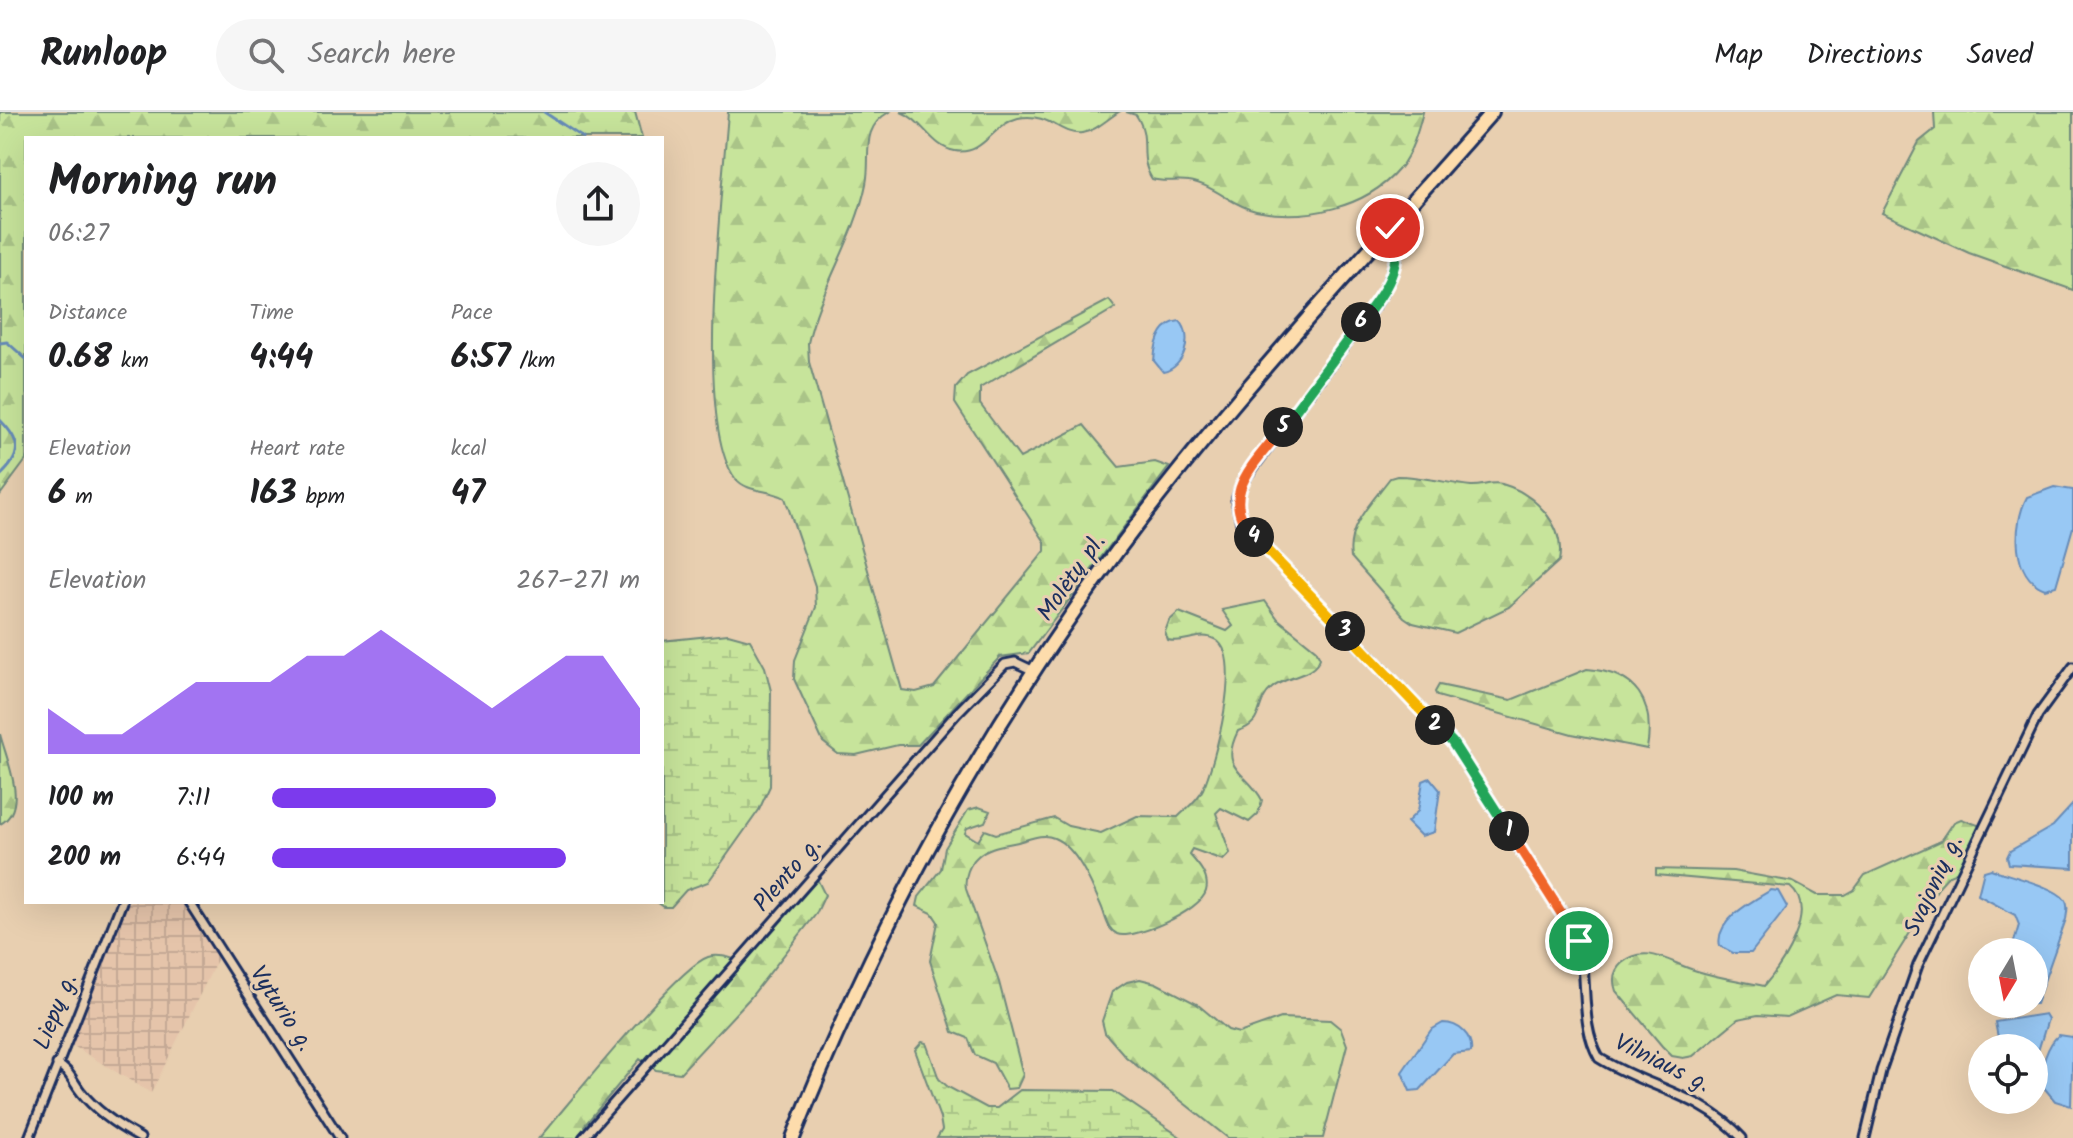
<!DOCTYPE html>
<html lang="en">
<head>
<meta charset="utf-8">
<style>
	:root { --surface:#fff; --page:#f6f6f6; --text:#202124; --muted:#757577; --line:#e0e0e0; --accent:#7c3aed }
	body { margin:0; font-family:Kalam,sans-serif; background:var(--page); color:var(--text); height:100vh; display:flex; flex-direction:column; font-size:30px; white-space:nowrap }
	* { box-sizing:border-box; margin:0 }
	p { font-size:26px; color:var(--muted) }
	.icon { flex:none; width:44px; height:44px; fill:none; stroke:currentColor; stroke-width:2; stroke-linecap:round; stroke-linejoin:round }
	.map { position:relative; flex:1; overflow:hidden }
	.side { position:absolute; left:24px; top:24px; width:640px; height:768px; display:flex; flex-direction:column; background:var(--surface); border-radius:0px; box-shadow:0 8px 32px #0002 }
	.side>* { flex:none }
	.needle { width:52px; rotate:190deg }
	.buttons { position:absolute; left:1968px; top:826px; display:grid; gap:16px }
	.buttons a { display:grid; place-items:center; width:80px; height:80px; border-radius:50%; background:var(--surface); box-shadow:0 8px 32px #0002; font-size:40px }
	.pin { position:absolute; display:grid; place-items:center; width:68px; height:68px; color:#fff; margin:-34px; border:4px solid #fff; border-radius:50%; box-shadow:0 2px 8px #0007 }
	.km { position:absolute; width:40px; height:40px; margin:-20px; border-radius:50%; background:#222; color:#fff; font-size:22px; line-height:40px; text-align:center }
	.round { display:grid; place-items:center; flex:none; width:84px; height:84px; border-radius:42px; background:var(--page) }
	.overview { display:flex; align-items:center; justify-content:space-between; height:136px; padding:0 24px }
	h1 { font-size:44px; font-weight:600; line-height:60px }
	.figures { display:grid; grid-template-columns:repeat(3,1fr); gap:12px; height:136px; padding:8px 24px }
	.figures div { display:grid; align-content:center }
	.figures b { font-size:34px; font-weight:600 }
	.figures small { font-size:22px; font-weight:400 }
	.figures p { font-size:22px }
	.chart { height:224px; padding:16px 24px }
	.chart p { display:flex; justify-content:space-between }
	.chart svg { width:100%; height:144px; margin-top:8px; fill:var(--accent); opacity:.7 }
	ul { padding:0 24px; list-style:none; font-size:26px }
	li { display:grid; grid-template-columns:128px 96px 1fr; align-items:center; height:60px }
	li i { height:20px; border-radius:10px; background:var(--accent) }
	header { display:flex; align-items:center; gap:48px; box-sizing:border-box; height:112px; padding:0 40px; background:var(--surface); border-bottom:2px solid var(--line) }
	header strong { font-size:38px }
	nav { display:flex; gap:44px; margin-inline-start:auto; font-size:28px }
	.search { width:560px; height:72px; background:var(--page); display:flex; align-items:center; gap:20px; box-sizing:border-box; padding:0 28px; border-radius:44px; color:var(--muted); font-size:30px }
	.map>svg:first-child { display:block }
</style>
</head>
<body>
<header>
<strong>Runloop</strong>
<div class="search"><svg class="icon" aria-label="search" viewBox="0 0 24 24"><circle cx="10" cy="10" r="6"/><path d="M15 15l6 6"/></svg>Search here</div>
<nav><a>Map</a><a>Directions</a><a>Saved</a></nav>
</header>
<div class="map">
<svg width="2073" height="1026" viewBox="0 0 2073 1026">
	<defs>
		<pattern id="industrial-grid" width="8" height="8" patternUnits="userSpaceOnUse" patternTransform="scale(2)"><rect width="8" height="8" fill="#e5c4aa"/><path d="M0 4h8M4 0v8" fill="none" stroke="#c4a995"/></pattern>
		<pattern id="forest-firs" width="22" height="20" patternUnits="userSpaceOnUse" patternTransform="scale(2)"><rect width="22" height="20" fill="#c7e49b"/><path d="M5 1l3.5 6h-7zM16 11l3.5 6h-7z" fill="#aac488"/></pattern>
		<pattern id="wetland-marsh" width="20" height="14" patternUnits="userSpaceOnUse" patternTransform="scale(2)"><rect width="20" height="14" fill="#c7e49b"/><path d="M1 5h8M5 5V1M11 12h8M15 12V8" fill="none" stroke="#aac488"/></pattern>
	</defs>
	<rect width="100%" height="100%" fill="#e8cfb0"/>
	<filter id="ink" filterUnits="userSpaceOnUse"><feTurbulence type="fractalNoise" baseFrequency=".0125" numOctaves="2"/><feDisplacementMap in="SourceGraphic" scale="16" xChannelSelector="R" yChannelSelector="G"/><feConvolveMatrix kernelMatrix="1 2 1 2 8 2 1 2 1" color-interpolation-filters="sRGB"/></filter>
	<g filter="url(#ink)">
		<path fill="url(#industrial-grid)" d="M125,790h58l35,56 -67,135 -81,-49z"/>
		<path fill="url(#forest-firs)" stroke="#718a7c" stroke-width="2" d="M0,0h635l7,26h-616v322l-26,35z
			M728,0h161c-30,17 -17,44 -23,72 -11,55 -46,104 -58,159l1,19 93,328 14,2 18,-5 111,-136v-9l-90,-139 1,-15 11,-13 142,-75 6,8 -135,80v16l40,54 64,-33 35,42 36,-5 14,5 -140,186 -29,4 -82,88h-20l-42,10 -18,-1 -15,-12 -29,-63 1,-19 21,-53 -1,-21 -30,-88c-16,-9 -38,-5 -50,-20 -42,-55 -12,-292 -7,-366z
			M901,0h218c-12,7 -23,19 -37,21 -22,3 -31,-21 -64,-15 -25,6 -34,38 -63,33 -24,-4 -32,-31 -54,-39z
			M1126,0h297c-5,19 -11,41 -24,57 -33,39 -94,52 -143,42 -23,-5 -44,-27 -67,-30 -13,-2 -24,2 -37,-2 -15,-23 0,-40 -16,-64z
			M1934,0h139v178l-104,-37 -87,-40 37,-71 16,-13z
			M1397,364c25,0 49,7 74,10 10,1 20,-5 31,-2 32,9 64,41 57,77l-50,46 -54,26 -42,-10 -9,-6 -53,-60c-5,-31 22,-56 39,-79z
			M1265,489l13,18 38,31 4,8c-6,19 -33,17 -48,30 -19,16 -6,35 -34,43 -20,40 9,40 24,69l-4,14 -9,8 -28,-14 -5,5 14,40 -7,7 -31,-11 -3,5c9,10 21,23 17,37 -5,20 -74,50 -89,43 -10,-5 -11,-16 -15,-26 -9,-21 -25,-61 -48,-70 -12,-5 -24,1 -36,4 -13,3 -30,4 -40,14 -9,8 -14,21 -12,33l33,93 24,93 -6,13 -10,1 -14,-26 -18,-8 -7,-17 -15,-6 -23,-71 8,-39 -6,-9 -15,-7 2,-9 22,-28 4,-21 23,-38 11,-3 11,4 -5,11 -18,6 -2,5 13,8 7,-11 11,4 58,-16 14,8 33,7 36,-17 41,1c8,-8 20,-17 25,-28 11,-24 41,-133 13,-149 -16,-10 -32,5 -48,0l-3,-8 4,-11 10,-9 48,19 6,-5 -11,-16z
			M1587,557c50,4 68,32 60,80l-75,-15 -135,-38 -2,-4 4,-7 72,15z
			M0,622c6,25 30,74 0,90z
			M1961,707l20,7 -22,45 -10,4 -9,10 -71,113 -33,-3 -49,22 -29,-2 -20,4 -45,37 -10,2 -11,-2 -10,-10 -46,-55c-4,-11 -3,-20 6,-28 25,-21 49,1 75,8 22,7 45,10 67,15 18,-21 55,-76 26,-99l-134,-12v-6l77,2 60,11 24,13h28l9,-5 11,-15 76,-34 13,-19z
			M817,767l8,16 -9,19 -66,84 -70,75 -24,-3 -16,-11 -56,67 6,12h-51c29,-33 138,-171 169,-181 12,-4 25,2 36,5z
			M1140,867l16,4 41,21 31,26 11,3 42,-15 49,2 11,9 6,16 -24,93h-95l-102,-81 -21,-24 -3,-12 10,-29 15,-10z"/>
		<path fill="url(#wetland-marsh)" stroke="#718a7c" stroke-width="2" d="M728,522l22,6 15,27 6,24 -1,95 -11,24 -51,72 -22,8 -15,17h-7l-7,-5h5v-261z
			M922,930l4,1 13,36 9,8 39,21h10l23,-18 93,1 69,47h-245l5,-8 -2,-12 -25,-68z"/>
		<path fill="#98c8f4" stroke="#668bb8" stroke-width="2" d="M1180,209c14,16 4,47 -17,51l-9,-11c1,-18 6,-38 26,-40z
			M2054,375l19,3v37l-17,59 -11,3c-34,-12 -32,-66 -18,-92z
			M1430,666l10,12 -6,42 -13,4 -14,-14 11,-11 5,-30z
			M2073,692v64l-64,-4 -2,-7 3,-6 43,-25z
			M1991,757c16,6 66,18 74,31 4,5 2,13 1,19l-30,85h-45h43v-52h-23l8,-27 -4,-10 -37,-20 6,-24z
			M1771,778l7,1 9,16 -36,46h-18l-13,-7c-6,-25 32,-45 51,-56z
			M2045,902l3,5 -14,45v-16h-34l-5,-26z
			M1443,911c16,0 30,13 28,29l-18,2 -33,36 -10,1 -8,-19 29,-42z
			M2059,923l14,2 -2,69 -16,-5 -14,-17c-1,-15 6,-40 18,-49z"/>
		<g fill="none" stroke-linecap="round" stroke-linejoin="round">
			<path stroke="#668bb8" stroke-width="3" d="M544,0l39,26
				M0,231l7,-1 19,17
				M0,308c21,21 23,35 0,56"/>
			<g stroke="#1b2f5e" stroke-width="13">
				<path id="street" d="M1390,116c13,28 2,47 -12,73l-135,180 -7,19 5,23 211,219 127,199c10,39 0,82 20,117 48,30 103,36 143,80
					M189,790l151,236
					M57,952c14,8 15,17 24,28 14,18 39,35 59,46
					M29,1026l93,-236
					M583,1026l374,-425 48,-49 10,-2 19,9
					M1865,1026l16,-67 37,-106 120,-250 35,-48"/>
			</g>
			<g stroke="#1b2f5e" stroke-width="18">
				<path id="highway" d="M793,1026c94,-237 222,-462 381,-661 100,-126 212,-244 318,-365"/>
			</g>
			<use href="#street" stroke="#e8cfb0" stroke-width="7"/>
			<use href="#highway" stroke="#fddcac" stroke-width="12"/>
		</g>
	</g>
	<g fill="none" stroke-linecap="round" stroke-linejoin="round" filter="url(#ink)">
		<g stroke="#fff" stroke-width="16">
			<path id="split-1" d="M1509,719l70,110"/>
		</g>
		<g stroke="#fff" stroke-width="16">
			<path id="split-2" d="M1435,613l17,17 57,89"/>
		</g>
		<g stroke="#fff" stroke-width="16">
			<path id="split-3" d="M1345,519l90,94"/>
		</g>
		<g stroke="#fff" stroke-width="16">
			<path id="split-4" d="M1254,425l91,94"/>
		</g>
		<g stroke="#fff" stroke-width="16">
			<path id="split-5" d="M1254,425c-39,-42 3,-75 29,-110"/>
		</g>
		<g stroke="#fff" stroke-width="16">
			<path id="split-6" d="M1283,315l78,-105"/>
		</g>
		<g stroke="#fff" stroke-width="16">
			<path id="split-7" d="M1361,210c22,-27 46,-59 29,-94"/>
		</g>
		<use href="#split-1" stroke="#f0652b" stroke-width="10"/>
		<use href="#split-2" stroke="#22a559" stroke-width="10"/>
		<use href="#split-3" stroke="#f5b400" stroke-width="10"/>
		<use href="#split-4" stroke="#f5b400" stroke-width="10"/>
		<use href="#split-5" stroke="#f0652b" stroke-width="10"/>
		<use href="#split-6" stroke="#22a559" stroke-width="10"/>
		<use href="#split-7" stroke="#22a559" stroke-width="10"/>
	</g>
	<g text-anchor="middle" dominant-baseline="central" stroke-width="6" stroke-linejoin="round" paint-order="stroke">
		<g font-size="24" fill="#1b2f5e" stroke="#e8cfb0">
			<text transform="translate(1072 466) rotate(-55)">Molėtų pl.</text>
			<text transform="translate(788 763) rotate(-49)">Plento g.</text>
			<text transform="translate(1934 774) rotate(-65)">Svajonių g.</text>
			<text transform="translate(281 897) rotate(57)">Vyturio g.</text>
			<text transform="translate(56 900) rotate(-68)">Liepų g.</text>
			<text transform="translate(1662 952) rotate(26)">Vilniaus g.</text>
		</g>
	</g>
</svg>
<div class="buttons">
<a><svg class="needle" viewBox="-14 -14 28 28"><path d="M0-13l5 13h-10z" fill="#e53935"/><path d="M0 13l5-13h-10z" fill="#757577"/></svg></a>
<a><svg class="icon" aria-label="locate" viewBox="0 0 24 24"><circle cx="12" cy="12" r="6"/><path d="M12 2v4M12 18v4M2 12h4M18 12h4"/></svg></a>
</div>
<div class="pin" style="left:1579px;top:829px;background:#1e9e55"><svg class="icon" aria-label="arrive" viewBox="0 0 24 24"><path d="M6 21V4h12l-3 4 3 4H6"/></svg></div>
<div class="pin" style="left:1390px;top:116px;background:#d93025"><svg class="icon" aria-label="check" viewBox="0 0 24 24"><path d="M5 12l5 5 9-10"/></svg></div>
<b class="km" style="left:1509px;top:719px">1</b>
<b class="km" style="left:1435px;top:613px">2</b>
<b class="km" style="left:1345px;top:519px">3</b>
<b class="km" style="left:1254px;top:425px">4</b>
<b class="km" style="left:1283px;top:315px">5</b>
<b class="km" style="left:1361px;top:210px">6</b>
<section class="side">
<div class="overview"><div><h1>Morning run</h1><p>06:27</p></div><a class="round"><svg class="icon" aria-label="share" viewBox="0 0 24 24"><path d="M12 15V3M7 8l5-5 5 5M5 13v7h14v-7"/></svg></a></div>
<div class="figures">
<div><p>Distance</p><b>0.68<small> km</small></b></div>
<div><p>Time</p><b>4:44</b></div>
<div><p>Pace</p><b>6:57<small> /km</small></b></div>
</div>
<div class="figures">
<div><p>Elevation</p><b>6<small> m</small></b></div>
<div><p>Heart rate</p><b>163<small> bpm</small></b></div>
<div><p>kcal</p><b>47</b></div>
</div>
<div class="chart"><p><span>Elevation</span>267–271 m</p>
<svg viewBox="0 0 160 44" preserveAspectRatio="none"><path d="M0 44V30L10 38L20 38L30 30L40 22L50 22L60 22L70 14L80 14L90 6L100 14L110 22L120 30L130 22L140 14L150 14L160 30V44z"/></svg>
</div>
<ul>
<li><b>100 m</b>7:11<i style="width:61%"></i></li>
<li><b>200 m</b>6:44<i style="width:80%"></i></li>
</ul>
</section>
</div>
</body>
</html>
